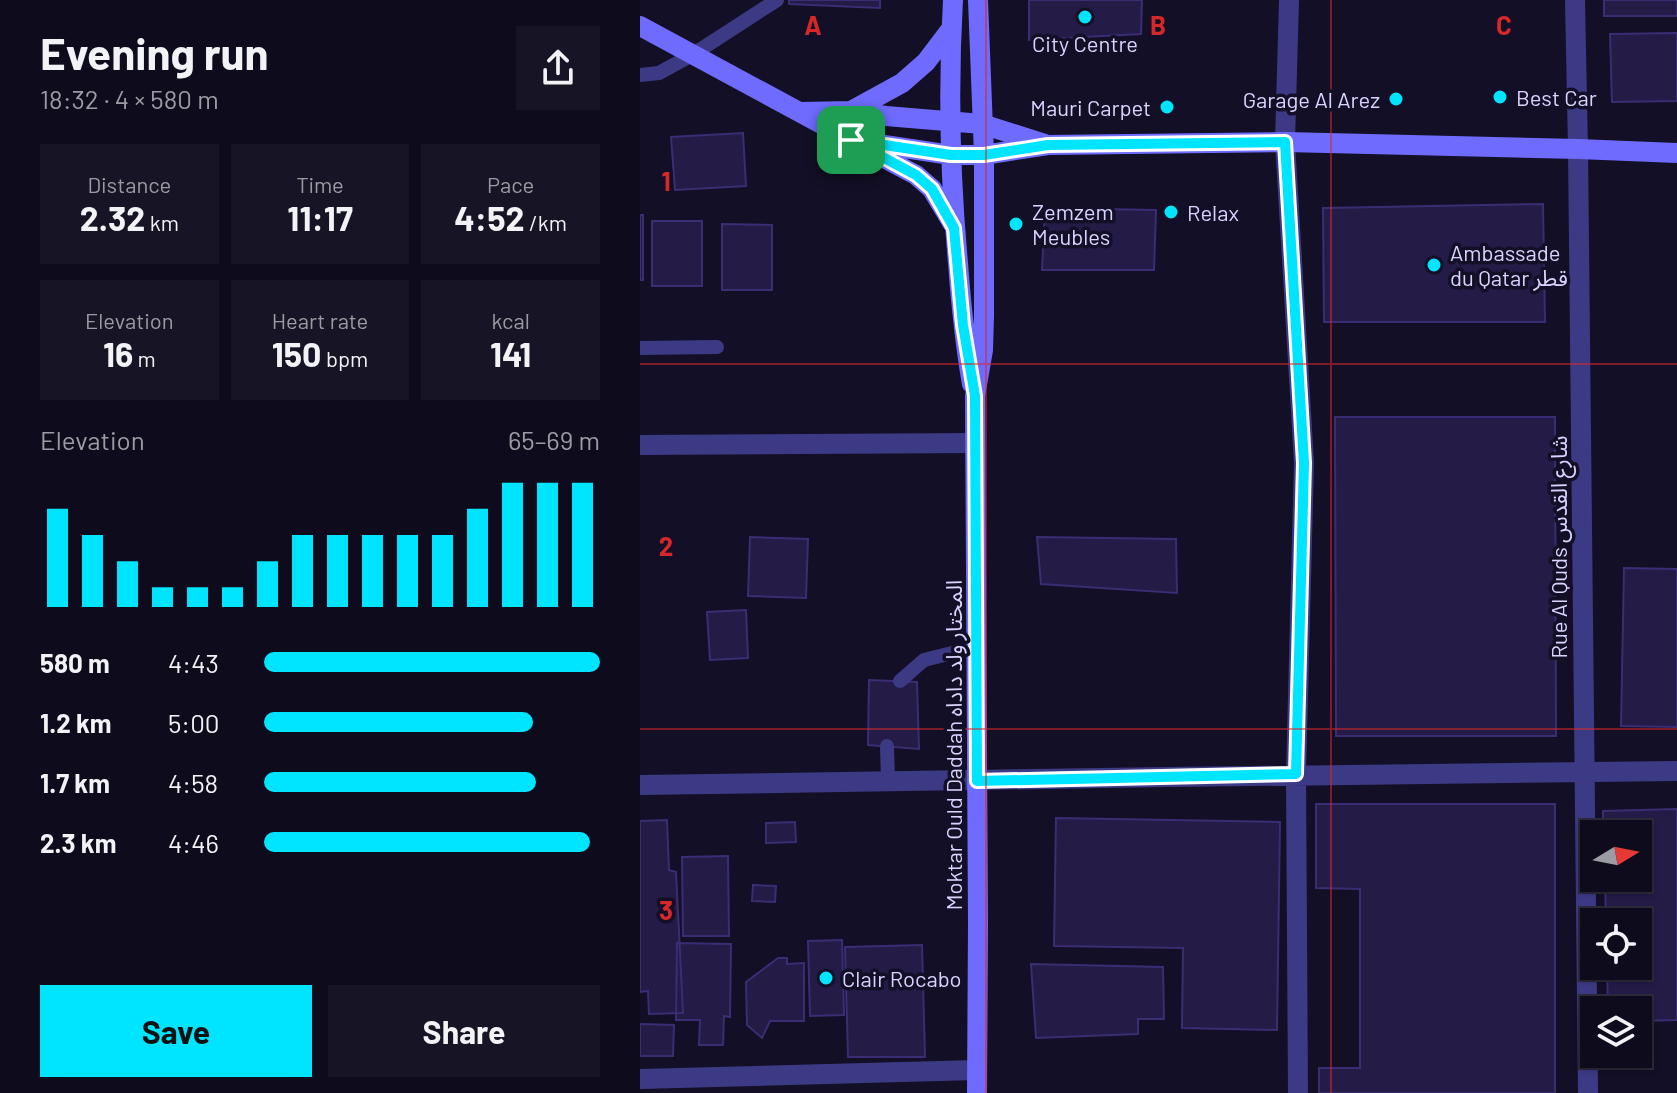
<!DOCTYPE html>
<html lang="en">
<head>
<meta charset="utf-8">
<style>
	:root { --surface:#0e0b1c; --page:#171425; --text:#f1f3f6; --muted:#9b9ba3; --line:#2e2b3b; --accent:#00e5ff }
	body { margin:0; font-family:Barlow,"Noto Sans Arabic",sans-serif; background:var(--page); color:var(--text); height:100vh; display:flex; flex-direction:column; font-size:30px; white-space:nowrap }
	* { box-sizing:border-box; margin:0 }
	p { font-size:26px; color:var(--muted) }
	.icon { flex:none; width:44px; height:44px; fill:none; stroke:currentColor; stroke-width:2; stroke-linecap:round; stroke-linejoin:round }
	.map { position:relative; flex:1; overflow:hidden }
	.sheet { display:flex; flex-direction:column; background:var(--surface); width:640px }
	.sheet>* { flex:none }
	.needle { width:52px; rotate:80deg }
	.controls { position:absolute; left:940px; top:820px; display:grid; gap:16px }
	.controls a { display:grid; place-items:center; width:72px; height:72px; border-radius:0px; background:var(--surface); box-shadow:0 2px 6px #0004,0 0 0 2px var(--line); font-size:40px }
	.pin { position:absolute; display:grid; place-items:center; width:68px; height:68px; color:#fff; margin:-34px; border-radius:16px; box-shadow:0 4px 12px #0006 }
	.round { display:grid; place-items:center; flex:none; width:84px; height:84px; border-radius:0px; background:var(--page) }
	.summary { display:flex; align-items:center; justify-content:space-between; height:136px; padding:0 40px }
	h1 { font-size:44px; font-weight:700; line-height:60px }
	.figures { display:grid; grid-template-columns:repeat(3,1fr); gap:12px; height:136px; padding:8px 40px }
	.figures div { display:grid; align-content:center; border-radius:0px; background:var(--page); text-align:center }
	.figures b { font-size:34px; font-weight:700 }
	.figures small { font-size:22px; font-weight:400 }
	.figures p { font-size:22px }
	.chart { height:224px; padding:16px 40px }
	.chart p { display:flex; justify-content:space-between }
	.chart svg { width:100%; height:144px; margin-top:8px; stroke:var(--accent); stroke-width:6 }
	.action { display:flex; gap:16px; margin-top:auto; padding:16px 40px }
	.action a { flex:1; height:92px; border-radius:0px; background:var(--accent); color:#111; font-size:32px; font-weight:700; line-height:92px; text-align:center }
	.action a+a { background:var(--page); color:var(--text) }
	ul { padding:0 40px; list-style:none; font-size:26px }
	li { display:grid; grid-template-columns:128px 96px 1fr; align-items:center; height:60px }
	li i { height:20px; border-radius:10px; background:var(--accent) }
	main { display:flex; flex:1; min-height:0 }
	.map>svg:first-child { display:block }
</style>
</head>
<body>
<main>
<section class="sheet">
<div class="summary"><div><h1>Evening run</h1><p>18:32 · 4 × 580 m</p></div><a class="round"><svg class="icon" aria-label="share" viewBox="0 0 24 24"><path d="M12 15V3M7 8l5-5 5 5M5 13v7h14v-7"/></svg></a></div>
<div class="figures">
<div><p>Distance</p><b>2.32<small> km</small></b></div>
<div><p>Time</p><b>11:17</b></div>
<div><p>Pace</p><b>4:52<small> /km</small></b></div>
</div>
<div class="figures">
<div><p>Elevation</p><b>16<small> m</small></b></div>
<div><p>Heart rate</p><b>150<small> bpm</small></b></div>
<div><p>kcal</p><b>141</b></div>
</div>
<div class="chart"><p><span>Elevation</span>65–69 m</p>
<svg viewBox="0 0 160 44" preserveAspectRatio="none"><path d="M5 44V14M15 44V22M25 44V30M35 44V38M45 44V38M55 44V38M65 44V30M75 44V22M85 44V22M95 44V22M105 44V22M115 44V22M125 44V14M135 44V6M145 44V6M155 44V6"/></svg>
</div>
<ul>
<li><b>580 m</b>4:43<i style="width:100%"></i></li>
<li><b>1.2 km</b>5:00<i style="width:80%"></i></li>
<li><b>1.7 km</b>4:58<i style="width:81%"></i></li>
<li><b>2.3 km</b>4:46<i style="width:97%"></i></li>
</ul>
<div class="action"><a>Save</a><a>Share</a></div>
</section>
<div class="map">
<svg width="1037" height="1093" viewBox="0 0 1037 1093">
	<rect width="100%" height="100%" fill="#130f26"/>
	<path fill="#241b47" stroke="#3b2d73" stroke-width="2" d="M149,0h91v8l-91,-4z
		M389,0h113l-1,34 -112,6z
		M964,0h73v16h-73z
		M1037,33v68l-65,1 -2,-68z
		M103,133l3,53 -71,4 -4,-53z
		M903,204l2,118h-221l-1,-114z
		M405,208l111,2 -2,60h-112z
		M0,215h3v65h-3z
		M12,221h50v65h-50z
		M82,224l50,1v65h-50z
		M695,417h220l1,319h-220z
		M110,537l58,2 -2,59 -58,-2z
		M397,537l139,2 1,54 -136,-9z
		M984,568l53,1v158l-56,-1z
		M106,610l2,48 -38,2 -3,-48z
		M229,680l48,2 2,67 -51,-4z
		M676,804h239v289h-236v-25h41v-179l-44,-1z
		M1037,809v211l-39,1v-11h-30l-1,-44h31v-44h-32l-1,-44h33v-44h-35v-23z
		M416,818l224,4 -3,208 -95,-2 1,-80 -129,-2z
		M27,820l2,50 7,2 7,141 -34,1 -1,-23 -8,1v-171z
		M155,822l1,20 -30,1v-20z
		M88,856l1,80h-46l-1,-79z
		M113,885l23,1 -1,16 -23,-1z
		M202,940l2,75 -34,1 -2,-75z
		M37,943l54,1 -1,73 -6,-1 -1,29h-24l1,-25h-24z
		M282,945l3,112h-77l-3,-110z
		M138,958h9v6l17,-1v58h-34l-8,17 -15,-13 -1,-43z
		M391,964l132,3 1,52h-26v15l-102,4z
		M0,1024l34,1 -1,31h-33z"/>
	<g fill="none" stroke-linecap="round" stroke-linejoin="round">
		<path stroke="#3d3a85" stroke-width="14" d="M0,75l19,-2 33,-18 85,-55
			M0,348l77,-1
			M260,681l24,-21 52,-13
			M247,746l1,36"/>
		<path stroke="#3d3a85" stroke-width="20" d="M649,0l-4,142 19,321 -8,311 2,319
			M935,0l3,149 10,944
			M0,445l335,-2
			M0,785c346,-4 691,-12 1037,-14
			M0,1079l337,-9"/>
		<path stroke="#6f6bff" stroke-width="20" d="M313,0c-5,87 -3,176 5,263 3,41 7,81 14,121
			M0,26l211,114 100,15h33l64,-10 237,-3 293,7 99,4
			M211,111l51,-28 24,-21 25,-33
			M161,112l50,-1 35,5 96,8 63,20
			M225,148l51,27 16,14 21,35
			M337,1093l1,-169 -3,-528 8,-46 1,-34v-161l-6,-155"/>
	</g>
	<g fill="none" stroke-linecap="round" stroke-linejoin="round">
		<g stroke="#fff" stroke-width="16">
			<path id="route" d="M211,140l100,15h33l64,-10 237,-3 19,321 -8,311 -319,7 -2,-385 -12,-71 -9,-97 -22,-39 -16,-14z"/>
		</g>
		<use href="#route" stroke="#00e5ff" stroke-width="10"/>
	</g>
	<path fill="none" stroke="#d62828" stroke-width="2" stroke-opacity="0.55" d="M346,0v1093M691,0v1093M0,364h1037M0,729h1037"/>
	<g fill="#00e5ff" stroke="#130f26" stroke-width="3">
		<circle cx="445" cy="17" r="8"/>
		<circle cx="860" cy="97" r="8"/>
		<circle cx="756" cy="99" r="8"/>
		<circle cx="527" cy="107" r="8"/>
		<circle cx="531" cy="212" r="8"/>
		<circle cx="376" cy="224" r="8"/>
		<circle cx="794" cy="265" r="8"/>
		<circle cx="186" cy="978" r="8"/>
	</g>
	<g text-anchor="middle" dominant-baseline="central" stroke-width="7" stroke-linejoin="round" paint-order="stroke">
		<g font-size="22" fill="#d9d4ff" stroke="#130f26" text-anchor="start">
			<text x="445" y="43" text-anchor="middle">City Centre</text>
			<text x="876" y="97">Best Car</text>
			<text x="740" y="99" text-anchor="end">Garage Al Arez</text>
			<text x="511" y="107" text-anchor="end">Mauri Carpet</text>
			<text x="392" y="211">Zemzem<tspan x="392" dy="25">Meubles</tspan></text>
			<text x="547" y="212">Relax</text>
			<text x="810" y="252">Ambassade<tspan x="810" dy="25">du Qatar قطر</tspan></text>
			<text x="202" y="978">Clair Rocabo</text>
		</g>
		<g font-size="22" fill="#d9d4ff" stroke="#130f26">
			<text transform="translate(918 547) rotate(-90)">Rue Al Quds شارع القدس</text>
			<text transform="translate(313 745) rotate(-90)">Moktar Ould Daddah المختار ولد داداه</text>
		</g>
	</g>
	<g font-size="26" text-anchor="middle" font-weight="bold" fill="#d62828" stroke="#130f26" stroke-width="7" stroke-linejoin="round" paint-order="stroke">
		<text x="173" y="35">A</text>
		<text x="518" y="35">B</text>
		<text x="864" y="35">C</text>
		<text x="26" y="191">1</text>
		<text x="26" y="556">2</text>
		<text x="26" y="920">3</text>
	</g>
</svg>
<div class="controls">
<a><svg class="needle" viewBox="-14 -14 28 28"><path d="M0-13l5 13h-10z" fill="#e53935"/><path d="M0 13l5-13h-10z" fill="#9b9ba3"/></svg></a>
<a><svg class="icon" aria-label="locate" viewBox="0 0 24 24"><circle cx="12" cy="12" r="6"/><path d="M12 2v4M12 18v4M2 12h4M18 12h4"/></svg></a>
<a><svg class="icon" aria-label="layers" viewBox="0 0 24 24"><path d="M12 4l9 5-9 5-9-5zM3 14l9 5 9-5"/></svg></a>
</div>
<div class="pin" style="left:211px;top:140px;background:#1e9e55"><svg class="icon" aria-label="arrive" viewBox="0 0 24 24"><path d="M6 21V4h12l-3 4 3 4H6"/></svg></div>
</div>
</main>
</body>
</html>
